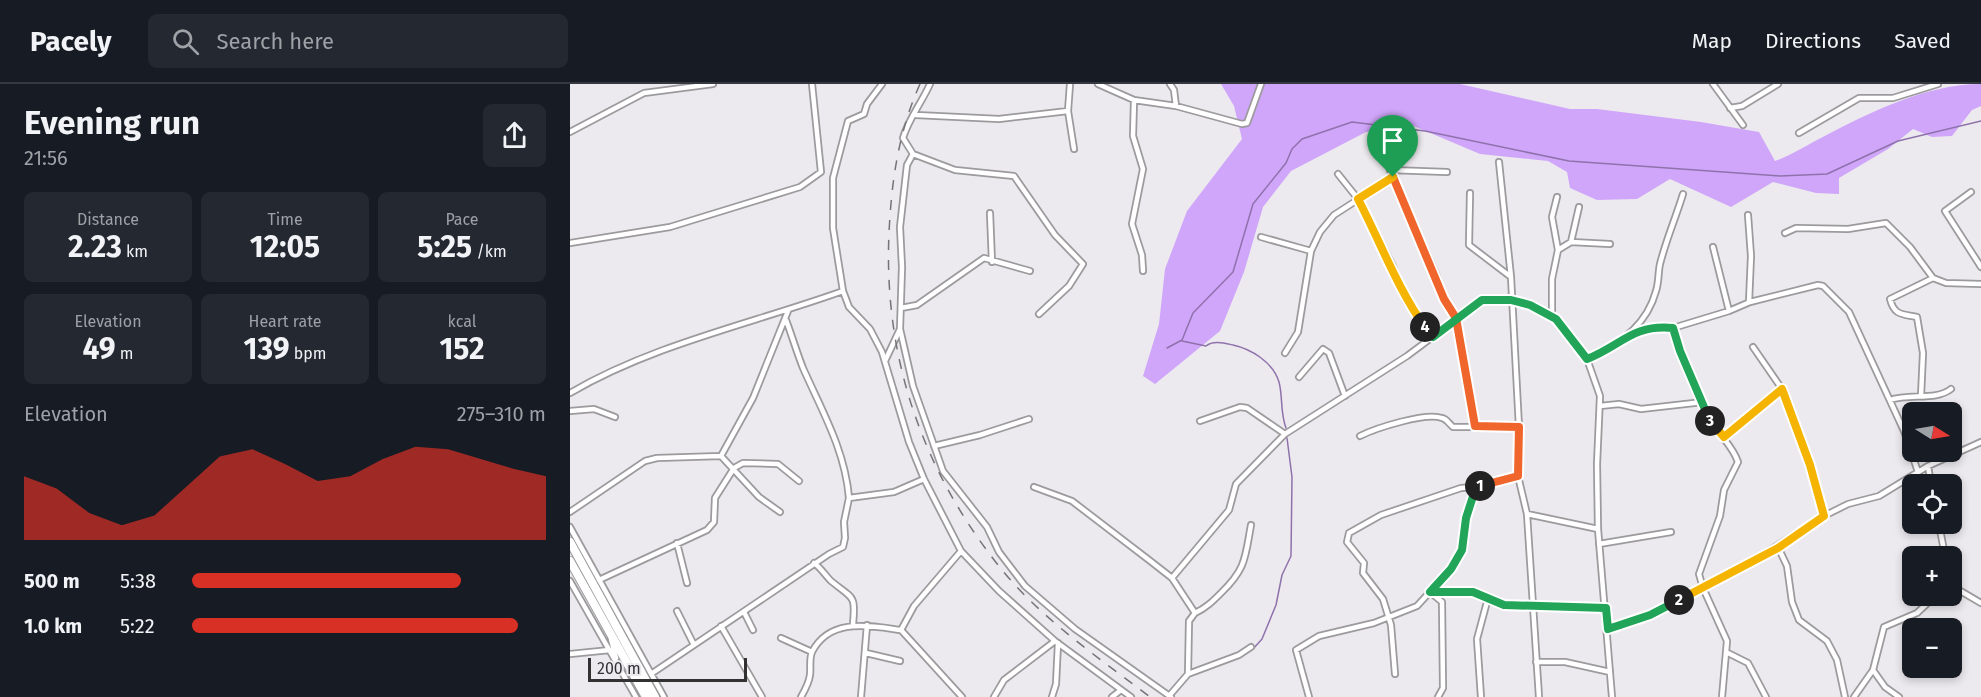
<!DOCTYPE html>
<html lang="en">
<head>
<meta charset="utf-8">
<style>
	:root { --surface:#171b24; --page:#242831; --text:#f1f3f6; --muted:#9ea1a6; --line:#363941; --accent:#d93025 }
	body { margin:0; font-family:"Fira Sans",sans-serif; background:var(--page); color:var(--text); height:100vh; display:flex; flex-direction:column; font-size:22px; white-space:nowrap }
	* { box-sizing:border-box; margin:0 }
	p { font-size:20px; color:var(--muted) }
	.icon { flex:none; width:33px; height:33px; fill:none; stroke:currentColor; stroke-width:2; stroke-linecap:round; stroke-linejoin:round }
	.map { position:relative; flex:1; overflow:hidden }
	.sheet { display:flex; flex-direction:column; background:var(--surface); width:570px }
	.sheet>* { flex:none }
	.needle { width:39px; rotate:101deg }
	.fabs { position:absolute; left:1332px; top:318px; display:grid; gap:12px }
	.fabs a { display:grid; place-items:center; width:60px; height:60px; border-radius:9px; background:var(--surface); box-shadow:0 3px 9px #0003; font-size:30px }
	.scale { position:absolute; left:18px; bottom:15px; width:159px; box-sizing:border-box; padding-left:6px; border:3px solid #323233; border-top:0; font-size:16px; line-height:21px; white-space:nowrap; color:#323233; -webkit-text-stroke:4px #eceaee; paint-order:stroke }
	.pin { position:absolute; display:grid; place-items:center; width:51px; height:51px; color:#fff; margin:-62px -26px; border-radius:50% 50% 50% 0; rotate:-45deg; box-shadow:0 0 6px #0007 }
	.pin .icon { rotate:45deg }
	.km { position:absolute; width:30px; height:30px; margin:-15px; border-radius:50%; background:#222; color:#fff; font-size:16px; line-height:30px; text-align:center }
	.round { display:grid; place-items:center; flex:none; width:63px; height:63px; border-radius:9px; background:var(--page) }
	.head { display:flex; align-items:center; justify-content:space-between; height:102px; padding:0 24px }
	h1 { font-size:33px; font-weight:700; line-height:45px }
	.metrics { display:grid; grid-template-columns:repeat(3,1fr); gap:9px; height:102px; padding:6px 24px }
	.metrics div { display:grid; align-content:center; border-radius:9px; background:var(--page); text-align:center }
	.metrics b { font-size:30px; font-weight:700 }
	.metrics small { font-size:16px; font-weight:400 }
	.metrics p { font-size:16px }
	.chart { height:168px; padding:12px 24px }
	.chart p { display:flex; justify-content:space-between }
	.chart svg { width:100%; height:108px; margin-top:6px; fill:var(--accent); opacity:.7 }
	ul { padding:0 24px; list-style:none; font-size:20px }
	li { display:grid; grid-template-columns:96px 72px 1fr; align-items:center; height:45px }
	li i { height:15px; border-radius:8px; background:var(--accent) }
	header { display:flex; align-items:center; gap:36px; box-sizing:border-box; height:84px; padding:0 30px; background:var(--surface); border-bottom:2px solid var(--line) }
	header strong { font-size:28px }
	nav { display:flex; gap:33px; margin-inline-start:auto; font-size:21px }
	.search { width:420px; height:54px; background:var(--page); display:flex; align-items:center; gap:15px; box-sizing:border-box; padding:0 21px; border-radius:9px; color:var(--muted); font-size:22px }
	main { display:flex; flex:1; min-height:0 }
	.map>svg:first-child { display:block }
</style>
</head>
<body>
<header>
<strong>Pacely</strong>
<div class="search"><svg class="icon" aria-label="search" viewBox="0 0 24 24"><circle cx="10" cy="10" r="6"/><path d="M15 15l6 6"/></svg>Search here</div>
<nav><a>Map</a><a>Directions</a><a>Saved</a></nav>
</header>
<main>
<section class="sheet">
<div class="head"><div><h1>Evening run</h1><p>21:56</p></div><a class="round"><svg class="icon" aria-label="share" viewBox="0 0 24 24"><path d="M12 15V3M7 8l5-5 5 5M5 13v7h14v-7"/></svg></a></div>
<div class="metrics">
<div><p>Distance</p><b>2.23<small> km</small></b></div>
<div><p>Time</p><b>12:05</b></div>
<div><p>Pace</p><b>5:25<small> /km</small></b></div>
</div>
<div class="metrics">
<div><p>Elevation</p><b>49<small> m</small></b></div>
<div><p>Heart rate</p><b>139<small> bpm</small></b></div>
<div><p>kcal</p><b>152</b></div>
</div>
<div class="chart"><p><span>Elevation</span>275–310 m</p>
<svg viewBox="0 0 160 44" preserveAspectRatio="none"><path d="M0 44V18L10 23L20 33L30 38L40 34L50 22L60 10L70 7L80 13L90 20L100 18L110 11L120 6L130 7L140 11L150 15L160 18V44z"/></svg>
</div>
<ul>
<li><b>500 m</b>5:38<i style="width:76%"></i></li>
<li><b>1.0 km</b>5:22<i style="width:92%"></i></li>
</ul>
</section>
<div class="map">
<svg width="1411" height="613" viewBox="0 0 1411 613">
	<rect width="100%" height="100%" fill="#eceaee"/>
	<path fill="#d0a6fa" d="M651,0h239l110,25h27l104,13 58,10 16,29c17,-6 30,-15 46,-23 47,-25 105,-54 160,-54v22l-9,4 -20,26 -20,1 -19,-8 -25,20 -49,29v16l-23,-1 -43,-11 -42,25 -61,-28 -33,20 -40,1 -27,-12 -3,-16 -19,-11 -68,-7 -71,-30 -43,8 -75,39 -28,36 -19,65 -24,59 -65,53 -12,-8 16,-52 6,-55 22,-58 55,-72 -8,-33z"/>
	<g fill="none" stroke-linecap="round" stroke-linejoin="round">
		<path stroke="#8f72ac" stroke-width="1.5" d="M612,257l24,5c7,-6 18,-3 27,-1 18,4 40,17 46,37 4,15 1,30 7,46
			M597,264l15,-8 11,-27 40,-41 20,-68 33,-41 6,-14 10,-10 50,-17 73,9 144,30 211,15 47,-2 71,-33 83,-20
			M683,565l9,-10 14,-34 6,-30 9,-19 1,-79 -5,-39"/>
		<g stroke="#9c9a9d" stroke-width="8">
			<path id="minor" d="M360,0c-8,18 -22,36 -27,54l10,16 -6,11 -7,62 2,40 -2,62 13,57 30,85 44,56 12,25 26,34 50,43 96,68
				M528,0l36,16 42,6 66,18 5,-1 14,-39
				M600,0l4,6 2,16
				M1143,0l30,41
				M564,16l-1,36 10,33 -11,55 10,31 1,16
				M1160,24l12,-2 36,-22
				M498,27l2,-27
				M346,31l83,4 69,-8 6,38
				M814,43l4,38 5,12 43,97 8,25 12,19 19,108
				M0,48l74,-39 69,-9
				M1229,49l60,-35h34l45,-14
				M343,70l42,16 59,6 41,59 28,29 -14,22 -30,28
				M929,78l12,115 8,150 -1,49 9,38 12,183
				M820,86l57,2
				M768,90l20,25 34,65 14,37 27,36
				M1401,108l-26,19 36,56
				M900,109l-1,52 42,32
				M987,113l-5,20 6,33
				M420,129l2,49
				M1178,131l3,41 -2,46
				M1215,149l11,-5 52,1 38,-6 24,24 23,31 13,5 35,1
				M691,153l50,14
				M1001,158l39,2
				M0,159l100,-16 130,-40 21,-15 -9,-88
				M1143,163l16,64
				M273,207l6,16 21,22 12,23 27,90 15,37 37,72 38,40 56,50 76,56
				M331,224l16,-3 67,-47 46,13
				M982,232v-37l6,-29 13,-8 8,-35
				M216,236c6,16 11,33 17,48 19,43 42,82 46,130
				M1103,244c9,30 22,62 37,91 8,16 22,25 28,43l-14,28 -4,26 -21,58 4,14 24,53 -5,56
				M1062,248l27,-6 14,2 56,-17 21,-9 68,-17 5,1 26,26 55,119 14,41
				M1183,263l29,42 28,76 14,51
				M715,269l13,-21 13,-81 9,-19 14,-17 59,-38
				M1017,275c31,-13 60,-34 69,-68 3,-9 2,-18 4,-27 6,-24 16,-47 23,-70
				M315,277l15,-32
				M729,293l24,-28 6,4 16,43
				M0,309c84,-49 181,-69 273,-102l-10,-63v-50l15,-57 16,-7 3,-10 15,-20
				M1351,312l2,-43 -6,-36c-16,-3 -23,-2 -27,-18l43,-21
				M1320,316c20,-7 46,1 61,-11
				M1030,322l19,-2 22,5 62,-7
				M0,327l24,-2 21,8
				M630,337l40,-14 7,1 38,26
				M790,352c16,-8 66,-24 82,-18 5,1 7,6 11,9h66
				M1154,353l58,-48
				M364,362l46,-11 49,-16
				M151,372l38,41 21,15
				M1358,382l3,18
				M464,403l38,14 77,59 23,18 23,35 -6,8 -1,53
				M0,428l75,-51 12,-3 64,-2 32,-58 35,-87
				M957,430l71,15
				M1369,440l6,32
				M0,443l94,170
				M107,459l10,40
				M1029,460l72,-12
				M1208,463l9,19 5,36 7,18 28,21 10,19 8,37
				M244,479c7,5 11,12 17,18 22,18 25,13 22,43
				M602,494l57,-68 7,-26 49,-50 122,-78 75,-56h29l19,5 26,14 31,40 13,37 -3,68 1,65 14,168
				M29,496l108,-50 7,-8 1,-24 19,-30 9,-5 35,1 21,17
				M0,497l66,116
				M1382,502l29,17
				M860,508h43l31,13 102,3
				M860,508l12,10 1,86 -5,9
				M107,527l17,34
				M174,528l9,18
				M625,529c11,-5 18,-12 26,-20 25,-24 24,-35 30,-68
				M151,542l41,71
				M1038,545l42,-15 87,-43 87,-55 24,-12 31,-8 49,-30 53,-24
				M331,546l13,-24 47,-55
				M211,554l31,14
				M41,555l5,19
				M296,569l34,8
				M1158,569l20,10 18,34
				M0,570l40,-4
				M966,578h29l45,10
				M1303,586l12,17 14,10
				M81,590l178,-120 14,-7 2,-9 -1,-16 5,-24 45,-6 30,-13
				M825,590l-4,-49 -8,-26 -20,-26 1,-10 -17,-21 2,-9 32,-18 80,-27 15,-1 42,-11
				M599,612l19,-22 51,-19 12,-8
				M231,613c4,-7 8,-14 9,-22 1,-7 -1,-16 2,-23 18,-35 58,-26 89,-22l61,67
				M291,613l6,-72
				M424,613l10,-17 51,-39
				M482,613l4,-13 2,-41
				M542,613l9,-7
				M739,613l-13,-47 23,-14 55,-13 43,-17 34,-37 11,-19 4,-32 10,-31
				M911,613l-4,-58 11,-41
				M1284,613l19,-27 11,-43 33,-14 18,-17"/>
		</g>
		<g stroke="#9c9a9d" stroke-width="10">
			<path id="primary" d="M0,458l85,155
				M0,477l76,136"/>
		</g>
		<use href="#minor" stroke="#fff" stroke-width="4.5"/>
		<use href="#primary" stroke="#fff" stroke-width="8"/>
		<path stroke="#747375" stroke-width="1.5" stroke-dasharray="10 10" stroke-linecap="butt" d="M350,0c-19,42 -27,87 -30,132 -10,132 29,251 112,354 41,50 97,88 148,127"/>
	</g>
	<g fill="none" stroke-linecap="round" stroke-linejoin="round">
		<g stroke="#fff" stroke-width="12">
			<path id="split-1" d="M823,93l51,122 12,19 19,108 44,1 -1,49 -38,10"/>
		</g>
		<g stroke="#fff" stroke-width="12">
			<path id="split-2" d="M910,402l-4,1 -10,31 -4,32 -11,19 -21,23h43l31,13 102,3 2,21 42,-14 29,-15"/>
		</g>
		<g stroke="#fff" stroke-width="12">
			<path id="split-3" d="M1109,516l99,-52 46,-32 -14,-51 -28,-76 -58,48 -14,-16"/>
		</g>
		<g stroke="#fff" stroke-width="12">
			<path id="split-4" d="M855,243l8,10 49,-37h29l19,5 26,14 31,40c34,-13 45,-35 86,-31l7,23 30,70"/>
		</g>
		<g stroke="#fff" stroke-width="12">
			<path id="split-5" d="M823,93l-35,22c22,42 40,91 67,128"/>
		</g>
		<use href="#split-1" stroke="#f0652b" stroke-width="8"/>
		<use href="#split-2" stroke="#22a559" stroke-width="8"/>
		<use href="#split-3" stroke="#f5b400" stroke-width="8"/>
		<use href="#split-4" stroke="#22a559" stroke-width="8"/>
		<use href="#split-5" stroke="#f5b400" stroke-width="8"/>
	</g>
</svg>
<div class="fabs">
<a><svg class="needle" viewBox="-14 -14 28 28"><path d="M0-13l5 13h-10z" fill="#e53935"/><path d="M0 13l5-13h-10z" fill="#9ea1a6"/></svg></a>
<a><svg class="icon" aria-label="locate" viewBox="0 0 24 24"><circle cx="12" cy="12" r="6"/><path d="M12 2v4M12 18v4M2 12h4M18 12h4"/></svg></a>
<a>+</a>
<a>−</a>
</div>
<div class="scale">200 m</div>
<div class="pin" style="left:823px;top:93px;background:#1e9e55"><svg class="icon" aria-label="arrive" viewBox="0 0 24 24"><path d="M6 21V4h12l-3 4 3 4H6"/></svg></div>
<b class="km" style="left:910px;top:402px">1</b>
<b class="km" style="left:1109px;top:516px">2</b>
<b class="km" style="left:1140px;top:337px">3</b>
<b class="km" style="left:855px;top:243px">4</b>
</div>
</main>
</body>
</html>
